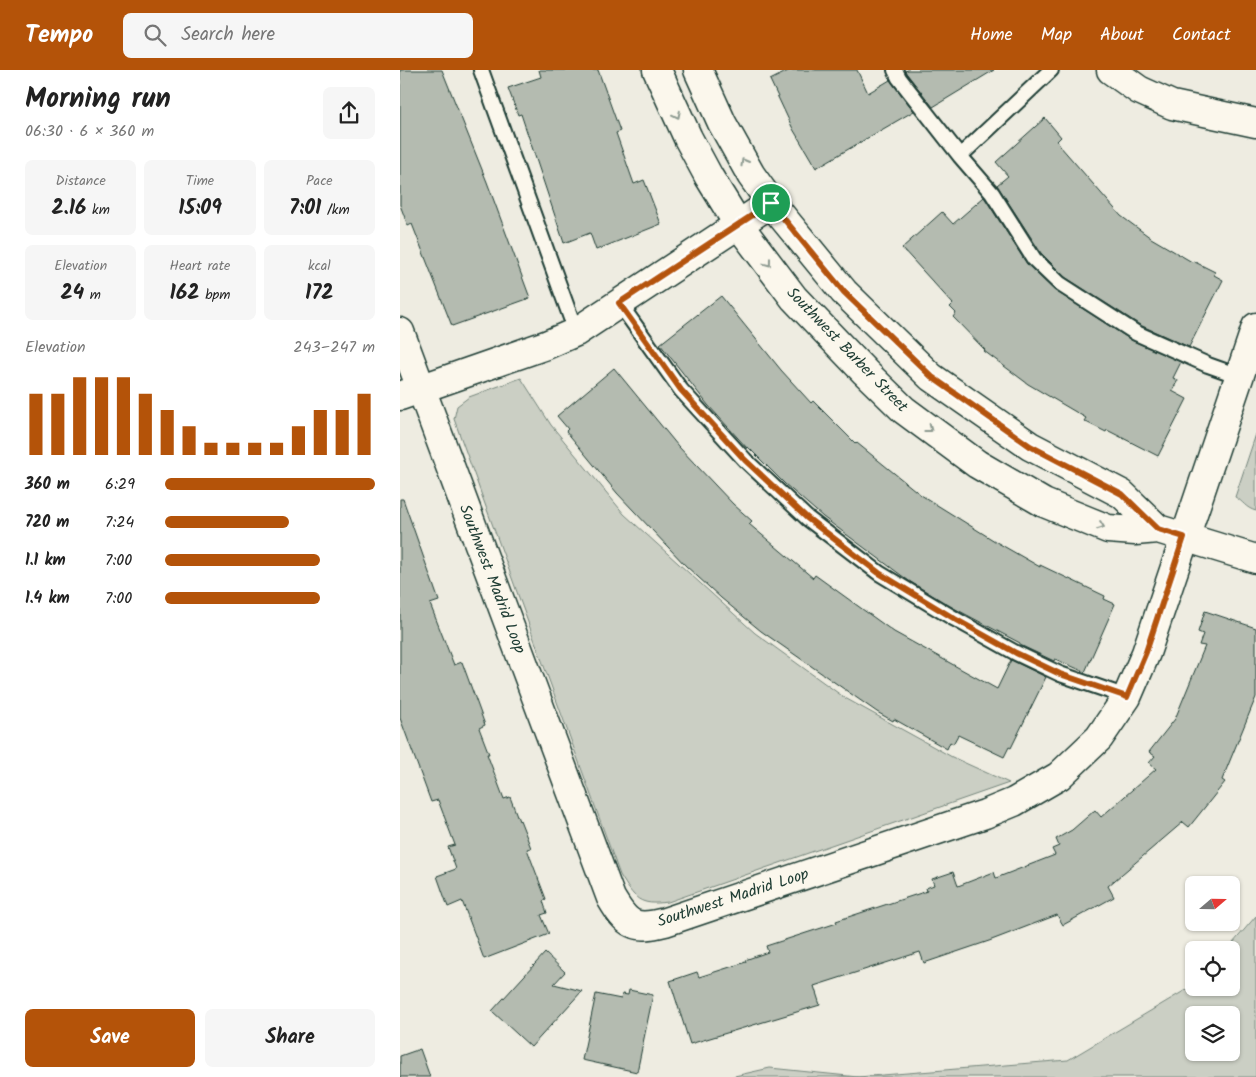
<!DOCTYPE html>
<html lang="en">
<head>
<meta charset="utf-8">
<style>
	:root { --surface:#fff; --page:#f6f6f6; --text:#222; --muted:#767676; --accent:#b45309 }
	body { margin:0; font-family:Kalam,sans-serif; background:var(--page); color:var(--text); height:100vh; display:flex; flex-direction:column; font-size:19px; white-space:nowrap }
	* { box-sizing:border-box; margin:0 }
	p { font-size:16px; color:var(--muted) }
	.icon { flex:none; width:28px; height:28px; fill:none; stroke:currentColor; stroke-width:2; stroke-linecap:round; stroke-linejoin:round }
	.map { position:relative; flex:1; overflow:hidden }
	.drawer { display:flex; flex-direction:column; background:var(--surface); width:400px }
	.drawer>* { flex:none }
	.needle { width:32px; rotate:70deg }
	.fabs { position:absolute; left:785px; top:806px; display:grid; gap:10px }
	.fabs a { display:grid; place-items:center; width:55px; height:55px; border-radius:8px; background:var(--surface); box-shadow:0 1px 4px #0004; font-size:25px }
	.pin { position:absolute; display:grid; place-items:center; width:42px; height:42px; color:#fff; margin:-21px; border:2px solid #fff; border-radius:50%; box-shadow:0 1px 5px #0007 }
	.round { display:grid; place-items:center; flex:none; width:52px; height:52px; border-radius:8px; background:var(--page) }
	.headline { display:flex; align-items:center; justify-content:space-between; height:85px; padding:0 25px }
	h1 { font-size:28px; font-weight:800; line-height:38px }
	.metrics { display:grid; grid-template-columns:repeat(3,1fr); gap:8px; height:85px; padding:5px 25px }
	.metrics div { display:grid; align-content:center; border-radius:8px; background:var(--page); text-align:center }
	.metrics b { font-size:21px; font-weight:800 }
	.metrics small { font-size:14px; font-weight:400 }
	.metrics p { font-size:14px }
	.chart { height:140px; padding:10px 25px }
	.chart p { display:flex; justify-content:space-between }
	.chart svg { width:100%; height:90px; margin-top:5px; stroke:var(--accent); stroke-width:6 }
	.cta { display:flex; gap:10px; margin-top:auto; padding:10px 25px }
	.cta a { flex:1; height:58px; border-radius:8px; background:var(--accent); color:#fff; font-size:20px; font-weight:800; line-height:58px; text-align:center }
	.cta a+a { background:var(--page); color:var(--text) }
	ul { padding:0 25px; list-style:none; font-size:16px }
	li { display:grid; grid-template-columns:80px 60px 1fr; align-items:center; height:38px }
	li i { height:12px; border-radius:6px; background:var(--accent) }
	header { display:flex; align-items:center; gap:30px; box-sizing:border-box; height:70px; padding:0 25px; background:var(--accent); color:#fff }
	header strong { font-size:24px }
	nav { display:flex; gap:28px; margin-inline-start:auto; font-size:18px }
	.search { width:350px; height:45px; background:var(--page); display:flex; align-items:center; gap:12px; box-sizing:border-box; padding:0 18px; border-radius:8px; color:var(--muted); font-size:19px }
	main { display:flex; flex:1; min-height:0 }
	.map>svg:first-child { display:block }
</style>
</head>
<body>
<header>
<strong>Tempo</strong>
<div class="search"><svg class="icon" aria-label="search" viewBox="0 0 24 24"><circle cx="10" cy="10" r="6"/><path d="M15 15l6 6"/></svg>Search here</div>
<nav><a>Home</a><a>Map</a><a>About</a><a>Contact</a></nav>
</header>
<main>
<section class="drawer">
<div class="headline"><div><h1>Morning run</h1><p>06:30 · 6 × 360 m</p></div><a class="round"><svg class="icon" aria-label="share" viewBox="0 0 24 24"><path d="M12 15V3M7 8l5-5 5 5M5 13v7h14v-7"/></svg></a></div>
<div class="metrics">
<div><p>Distance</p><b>2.16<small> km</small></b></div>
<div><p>Time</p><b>15:09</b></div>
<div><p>Pace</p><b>7:01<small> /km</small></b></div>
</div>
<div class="metrics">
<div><p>Elevation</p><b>24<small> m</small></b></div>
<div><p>Heart rate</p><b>162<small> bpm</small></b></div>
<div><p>kcal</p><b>172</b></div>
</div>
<div class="chart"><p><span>Elevation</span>243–247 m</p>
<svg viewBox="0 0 160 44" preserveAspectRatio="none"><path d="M5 44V14M15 44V14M25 44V6M35 44V6M45 44V6M55 44V14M65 44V22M75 44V30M85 44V38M95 44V38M105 44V38M115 44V38M125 44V30M135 44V22M145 44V22M155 44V14"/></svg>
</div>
<ul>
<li><b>360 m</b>6:29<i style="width:100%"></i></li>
<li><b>720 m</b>7:24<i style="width:59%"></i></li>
<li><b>1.1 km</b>7:00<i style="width:74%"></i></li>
<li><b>1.4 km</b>7:00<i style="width:74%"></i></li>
</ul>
<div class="cta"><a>Save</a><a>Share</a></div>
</section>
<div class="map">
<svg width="856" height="1007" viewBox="0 0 856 1007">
	<rect width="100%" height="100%" fill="#eeece1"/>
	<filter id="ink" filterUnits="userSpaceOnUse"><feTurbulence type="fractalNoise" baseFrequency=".02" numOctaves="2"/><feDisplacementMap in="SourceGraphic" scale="10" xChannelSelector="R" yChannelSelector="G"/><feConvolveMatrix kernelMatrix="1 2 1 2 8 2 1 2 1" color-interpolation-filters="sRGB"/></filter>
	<g filter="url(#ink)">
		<path fill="#cbcfc4" stroke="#75867c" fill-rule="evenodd" d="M121,308l30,47 73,89 131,119 90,65 107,59 57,26 -341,119c-29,4 -33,-3 -48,-27l-166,-456 3,-13 12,-9z
			M856,364v77c-11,-3 -13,-10 -21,-14z
			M856,846v161h-526l40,-9 88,9 210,-17 126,-75v3h37v-38h-4zM794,945h37v37h-37z"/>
		<path fill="#b4bbb0" stroke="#1f3d34" d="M0,0h42l45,112 43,116 -78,28 -40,-102 -4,2 -8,-21z
			M139,0h59l22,61 -4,2 18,51 10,-4 17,44 -65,26 -6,-17 -26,10 -43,-129 -3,1 -10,-27 33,-11z
			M390,0h67l11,23 22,-13 24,31 -98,57 -23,-39 -23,-49z
			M508,0h86l-61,37 -27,-34 -1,-2z
			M645,48l16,19 -4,4 3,5 61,70 30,22 41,24 1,-1 22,11 -1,3 9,5 -34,67 -49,-22 -75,-48 -24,-24 -44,-68 11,-9 -12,-14z
			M584,127l43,67 27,26 77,50 50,22 -8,16 5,2 -6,11 15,8 -29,57 -51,-26 -1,2 -22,-11 2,-3 -58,-34 -44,-33 1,-1 -32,-33 3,-4 -6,-6 3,-3 -51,-56 40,-36 11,12z
			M321,226l60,74 30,33 2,-2 43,43 1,-1 64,52 77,48 42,24v-2l65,31 -1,3 11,5 -30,68 -30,-13 -1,2 -34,-16v-2l-72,-38 -39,-24 -86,-64 -38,-33 -37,-37 -1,1 -39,-43 -48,-61z
			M214,298l64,78 55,58 19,17 -3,3 64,54 2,-3 79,57 103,57 14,-29 35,17 -35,71 -2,-1 -5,10 -46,-22 -5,9 -3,-2 -3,7 -53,-30 -1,2 -16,-9 -116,-81 -40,-33 -35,-32 -69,-73 -51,-62 2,-2 -11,-13z
			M0,429h3l36,102 -9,3 24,61 8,-3 23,63 -6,3 10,26h-2l17,45 6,-2 9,24 1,-1 11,28 -4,1 19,50 -3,2 4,12 -6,2 8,19 -65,25 -22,-58 -14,6 -11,-31 19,-7 -8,-22 7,-2 -17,-45 -7,2 -31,-84z
			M805,541l51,17v69l-34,83 3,2 -36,45 -6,-5 -75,64 6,11 -51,28 -6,-10 -68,26 -65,22 -4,-11 -106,34 6,19 -130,39 -20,-63 27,-9 2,5 47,-15 -1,-2 23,-8 -2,-6 71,-23 -1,-2 91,-30 -1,-3 8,-3 -2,-6 21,-7 5,14 36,-14 2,6 59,-23 -3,-6 7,-3 -3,-7 16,-9 23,-20 6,7 55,-48 -7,-6 6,-7 -6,-4 26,-33 30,-73 -6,-1 4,-11 -5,-2z
			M145,883l20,19 -11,12 28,7 -51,56 -39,-36z
			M229,920l24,5 -16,77 -55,-12 14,-66 25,5 1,-5 6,1z
			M20,979l10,28h-30v-21z"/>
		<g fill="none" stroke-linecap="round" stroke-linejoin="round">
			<g stroke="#1f3d34" stroke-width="18">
				<path id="service" d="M81,0l95,262
					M495,0l4,8 61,78 32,37 42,66 26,25 76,49 72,32 31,11
					M560,86l91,-86
					M219,233l62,87 64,70 62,58 72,55 76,46 61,34 44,21 67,23"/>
			</g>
			<g stroke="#1f3d34" stroke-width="31">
				<path id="minor" d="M711,0l28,20 33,15 84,18
					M0,262l211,566c16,27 23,32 54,24l320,-108 29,-12 45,-26 40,-38 28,-41 19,-44 110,-326
					M0,326l146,-51 30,-13 195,-129"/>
			</g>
			<g stroke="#1f3d34" stroke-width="31">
				<path id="tertiary" d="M257,0l31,68 21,39 29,47 56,74 71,74 39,38 73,54 67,39 64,26 27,2 23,-2 98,30
					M298,0l24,53 29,52 20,28 73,89 87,85 99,69 92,48 36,35"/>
			</g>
			<use href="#service" stroke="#fbf7ec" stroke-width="14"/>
			<use href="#minor" stroke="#fbf7ec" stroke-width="28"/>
			<use href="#tertiary" stroke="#fbf7ec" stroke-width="28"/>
		</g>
		<defs><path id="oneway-chevron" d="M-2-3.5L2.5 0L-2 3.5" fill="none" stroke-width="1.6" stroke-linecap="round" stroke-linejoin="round" transform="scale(1.25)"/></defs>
		<g stroke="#8d9a90">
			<use href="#oneway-chevron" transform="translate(277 45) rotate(64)"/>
			<use href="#oneway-chevron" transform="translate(344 92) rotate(-120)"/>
			<use href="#oneway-chevron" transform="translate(368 193) rotate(53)"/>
			<use href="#oneway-chevron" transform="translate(529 359) rotate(37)"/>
			<use href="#oneway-chevron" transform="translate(701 456) rotate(20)"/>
		</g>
	</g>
	<g fill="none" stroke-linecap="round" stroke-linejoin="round" filter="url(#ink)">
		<g stroke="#fff" stroke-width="10">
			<path id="route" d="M371,133l73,89 88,85 98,69 92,48 36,35 26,8 -38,115 -19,45 -67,-23 -44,-21 -61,-34 -76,-46 -72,-55 -62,-58 -64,-70 -62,-87z"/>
		</g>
		<use href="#route" stroke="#b45309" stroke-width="6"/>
	</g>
	<g text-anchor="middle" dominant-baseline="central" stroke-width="4" stroke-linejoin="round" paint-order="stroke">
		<g font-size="16" fill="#1f3d34" stroke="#fbf7ec">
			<text transform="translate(447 280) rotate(46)">Southwest Barber Street</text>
			<text transform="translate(92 509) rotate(69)">Southwest Madrid Loop</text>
			<text transform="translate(333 828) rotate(-18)">Southwest Madrid Loop</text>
		</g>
	</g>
</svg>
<div class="fabs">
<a><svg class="needle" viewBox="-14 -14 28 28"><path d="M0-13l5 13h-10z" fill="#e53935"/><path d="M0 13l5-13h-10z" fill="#767676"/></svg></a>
<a><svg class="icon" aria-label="locate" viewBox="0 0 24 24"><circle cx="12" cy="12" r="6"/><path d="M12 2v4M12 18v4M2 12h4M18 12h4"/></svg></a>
<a><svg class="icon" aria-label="layers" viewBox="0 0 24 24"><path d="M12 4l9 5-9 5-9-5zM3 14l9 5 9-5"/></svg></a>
</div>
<div class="pin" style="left:371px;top:133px;background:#1e9e55"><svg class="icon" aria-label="arrive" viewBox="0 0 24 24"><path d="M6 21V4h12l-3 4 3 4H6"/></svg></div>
</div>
</main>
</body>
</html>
